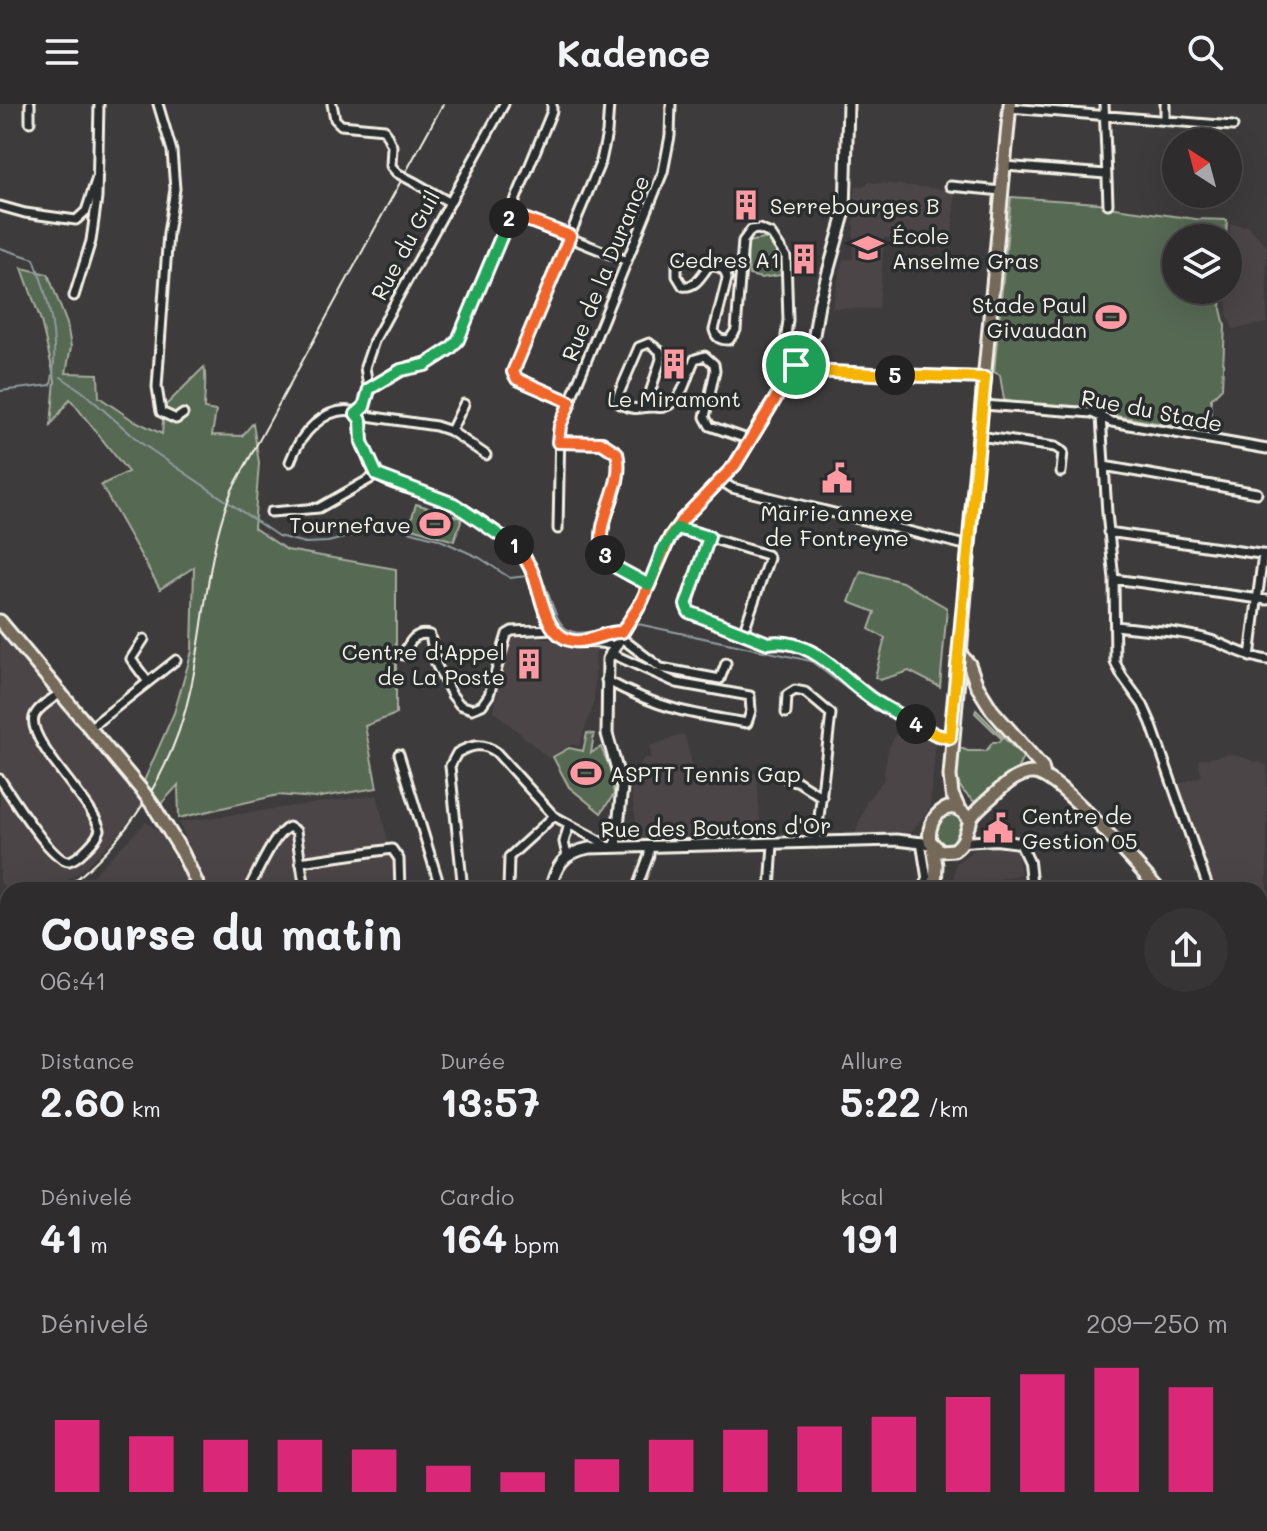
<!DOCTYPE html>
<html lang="fr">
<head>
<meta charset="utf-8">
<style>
	:root { --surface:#2e2c2d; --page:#363435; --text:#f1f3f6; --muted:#a7a7aa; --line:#494849; --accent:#db2777 }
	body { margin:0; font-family:Mali,sans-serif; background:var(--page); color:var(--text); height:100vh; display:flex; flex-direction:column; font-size:30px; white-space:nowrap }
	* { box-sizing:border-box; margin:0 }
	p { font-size:26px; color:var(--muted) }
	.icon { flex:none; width:44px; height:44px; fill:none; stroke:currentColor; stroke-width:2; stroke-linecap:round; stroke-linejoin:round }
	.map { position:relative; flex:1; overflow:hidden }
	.details { position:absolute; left:0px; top:778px; width:1268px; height:650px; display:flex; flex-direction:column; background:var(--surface); border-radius:24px 24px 0 0; box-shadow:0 8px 32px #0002,0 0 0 2px var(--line) }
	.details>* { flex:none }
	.needle { width:52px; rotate:324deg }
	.controls { position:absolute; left:1162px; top:24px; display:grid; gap:16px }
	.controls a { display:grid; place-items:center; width:80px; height:80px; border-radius:50%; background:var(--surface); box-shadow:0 8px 32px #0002,0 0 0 2px var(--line); font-size:40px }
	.pin { position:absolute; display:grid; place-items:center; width:68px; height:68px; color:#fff; margin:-34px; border:4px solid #fff; border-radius:50%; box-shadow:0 2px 8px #0007 }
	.km { position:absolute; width:40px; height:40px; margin:-20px; border-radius:50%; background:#222; color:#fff; font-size:22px; line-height:40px; text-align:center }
	.round { display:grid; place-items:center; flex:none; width:84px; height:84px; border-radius:42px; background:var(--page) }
	.overview { display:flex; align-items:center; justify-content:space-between; height:136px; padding:0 40px }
	h1 { font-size:44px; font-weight:700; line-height:60px }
	.stats { display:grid; grid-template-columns:repeat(3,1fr); gap:12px; height:136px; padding:8px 40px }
	.stats div { display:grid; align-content:center }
	.stats b { font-size:40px; font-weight:700 }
	.stats small { font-size:22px; font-weight:400 }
	.stats p { font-size:22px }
	.chart { height:224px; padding:16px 40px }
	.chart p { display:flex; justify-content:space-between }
	.chart svg { width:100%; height:144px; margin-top:8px; stroke:var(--accent); stroke-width:6 }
	header { display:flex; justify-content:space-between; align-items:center; height:104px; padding:0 40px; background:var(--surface); font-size:36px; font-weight:700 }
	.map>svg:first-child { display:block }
</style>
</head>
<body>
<header><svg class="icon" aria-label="menu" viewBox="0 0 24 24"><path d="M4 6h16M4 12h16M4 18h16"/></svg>Kadence<svg class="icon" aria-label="search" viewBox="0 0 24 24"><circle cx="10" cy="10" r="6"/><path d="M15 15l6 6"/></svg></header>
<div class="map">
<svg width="1267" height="1427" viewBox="0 0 1267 1427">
	<rect width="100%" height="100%" fill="#3e3b3c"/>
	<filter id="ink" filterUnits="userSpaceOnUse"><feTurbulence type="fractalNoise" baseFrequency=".0125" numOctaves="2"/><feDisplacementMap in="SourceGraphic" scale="16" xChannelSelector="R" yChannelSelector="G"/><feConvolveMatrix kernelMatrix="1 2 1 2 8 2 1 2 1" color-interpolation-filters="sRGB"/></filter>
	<g filter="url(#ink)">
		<path fill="#4c4546" d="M868,78l82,8 5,4 -3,44h-68l-5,71 -47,-1 11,-49h10l2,-73h12z
			M1230,120l18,2 19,20v77l-34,6 -6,-15z
			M0,527l97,112 46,60 -26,33 -36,35 -29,19h-43l-9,-7z
			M509,533l33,1 54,9 -2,55 -15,44 -7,-2 -24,14 -54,-47z
			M901,621l35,15 -6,68 -18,24 -57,2 12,-34 16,-19 5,-32z
			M684,630l13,48 60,-9 4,67 -126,2 -4,-2 -4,-7v-10l9,-1 -7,-43 9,-2 2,-14 4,-5h7l-1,-12z
			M1231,650l36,11v182l-7,2v-59h-45l-36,-106 23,-8 -4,-16z
			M377,691l22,95h-191l-29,-68z
			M146,718l14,10 31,58h-113z
			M990,742l26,1 5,27 -69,16 4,-27 17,-12z
			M1260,1306l7,4v99l-9,18h-94l-5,-7h101z"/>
		<path fill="#576953" stroke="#a6ad9e" stroke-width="2" d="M1011,93l87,6 9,1v3l89,12 31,1 -1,18h-50v52h46l-1,19 4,17 -3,62 -11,11 -1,33 -93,-16 -3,-8 -98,-5 -12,-3 -4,-25 -6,-3z
			M770,134l8,13 3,24 -20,3 -12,-3 -3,-33z
			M22,164l26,6 19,50 4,23 -5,26 32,1 1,23 32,22 31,15 2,-27 40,-40c3,8 0,33 0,42l12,2 -4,24 30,1 11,-13 6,40 -5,65 33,22 109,19v145l-31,12 12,62 -62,10 -37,-3 -99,23 -1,-33 -17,19 -17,-23 30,-68 18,-62 2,-84 -34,22 -59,-104 27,-13 -58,-73 -19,26 4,-45 -14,-59z
			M416,400l46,14 -8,23 -45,-14z
			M861,467l41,11 45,26 -7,79 -31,-16 -29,9 -5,-3 10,-39 -16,-9 6,-17 -26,-10z
			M976,606l47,47 -6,13 -41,33c-24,-18 -21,-28 -18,-56l10,4h18l7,-9h6l3,-3 -27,-26z
			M587,629l7,1 -3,19 10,-6 9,21 4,26 -13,19 -32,-26 -16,-30 16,-9 14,3z
			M951,708l5,1 9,8c-4,13 -5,24 -20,26l-10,-6 -2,-10 8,-14z
			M1260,973l7,19v134l-7,1z
			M960,1420h123l-1,7h-123z"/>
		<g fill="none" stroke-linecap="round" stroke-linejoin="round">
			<path stroke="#8f9d9f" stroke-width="2" d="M0,144l34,11c15,39 26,84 17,126l-51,6
				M61,273l22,15 58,51 137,93 27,7 23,-1 62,-16 48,13 42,19 30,20 17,-2
				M545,481c14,37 15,59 61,42
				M638,520l173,37 65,50"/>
			<g stroke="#f4f1e8" stroke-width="13">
				<path id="minor" d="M158,0l14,47 3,38 -7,44 -11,154 4,25 15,7 7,-5
					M332,0l3,15 6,6 43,4 8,17 -1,20 6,7
					M504,0l-130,237 -9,26 4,26 -6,16 -5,2 -1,5 4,4c-1,19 4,39 16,55 17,13 43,15 63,23 24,9 48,27 68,42 33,26 29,80 52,96 15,11 37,3 54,10
					M1104,0l4,100
					M1165,0v16
					M1010,4l223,18
					M30,18v-18
					M1005,62l101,8
					M414,78l35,20
					M950,82l52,5
					M0,102l25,7 51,7 10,-9 12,-37
					M511,110l116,47
					M677,158v14l6,10c13,2 18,-11 26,-20 10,0 17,2 18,13l-13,51c2,8 6,10 15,10l7,-10 7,-89 8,-11 8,-1 12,5 15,23 2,63 -4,31 9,12 18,8 174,7
					M74,192l17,-55 6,-43 2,-94
					M369,285c10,-3 17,-12 27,-17 26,-13 40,-5 62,-32l94,-229v-7
					M570,298l-53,-23 -4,-7 88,-211 6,-28 2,-29
					M983,301l109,8 20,9 155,27
					M652,303l-5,-5 14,-43 -1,-8 -11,-8 -10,4 -22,51 3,6c16,7 17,4 31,3 5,-1 9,2 13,0 21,-6 22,-32 31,-48l10,-3 9,8 1,7 -10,46 5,9 40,14
					M367,312l69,10 15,5 35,24
					M1101,312l6,97 7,66 1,83 7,14 21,29 8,18 58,167
					M451,327l13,-27
					M979,332l76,11 8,5 -2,20
					M558,338l44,1 15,10c16,58 -63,93 32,132
					M290,358c9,-26 35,-59 67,-50
					M1104,362l153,27
					M721,377l11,7 237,58
					M271,408l48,-4 58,-33
					M677,424l90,27 2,3 -26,75
					M558,425l2,-103 103,-254 7,-36 1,-32
					M1108,428l159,23
					M709,433l-23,68 3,7 79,31c45,-8 74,37 107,58 23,15 52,33 79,38
					M1114,475l153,21
					M1115,522c33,4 68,5 99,15 18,7 34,16 53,19
					M620,533l41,31 59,11 6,-16
					M144,535l-13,20 17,23
					M590,535l22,-7h10
					M403,551c6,-12 11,-24 27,-20l6,29 16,31 8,10 12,4 10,-4 7,-10 18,-61 5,-3 41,-2
					M1250,553l13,-103
					M606,576c51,28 84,34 141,43l4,-12 -1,-15 -73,-13 -67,-30
					M786,609l1,-18 8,-5 10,2 26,22 -15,129
					M91,623l85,-67
					M399,650l42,136
					M0,675c10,15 53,84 69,82 6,-1 12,-7 16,-11 6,-6 12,-11 15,-20 -6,-27 -73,-88 -66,-113 3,-10 20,-19 28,-25
					M788,676l9,1 25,16
					M921,738l6,37
					M567,752l-3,-14 5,-18
					M300,758l92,-13 7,10 1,31
					M248,786c9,-16 26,-57 41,-63l7,4 9,59
					M463,786l-13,-124 7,-13c14,-8 26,-11 39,-1l58,64 46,25 7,6
					M508,786l1,-33 45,-41
					M636,786l13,-35v-8
					M770,786l3,-46
					M921,786l8,-12
					M1260,1170l7,-1
					M0,1302l8,-3
					M119,1420l10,7
					M175,1420l4,7
					M531,1420l5,7
					M684,1420l2,7
					M700,1420l3,7
					M630,1426v1
					M1,1427l2,-2
					M227,1427l16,-7
					M309,1427l7,-7
					M454,1427l16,-7"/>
			</g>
			<g stroke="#f4f1e8" stroke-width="14">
				<path id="tertiary" d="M963,738l33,-2 24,3 9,19 3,28
					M1260,1272l7,2
					M899,1420l2,7"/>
			</g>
			<g stroke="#f4f1e8" stroke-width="15">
				<path id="secondary" d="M616,743l6,-60 -15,-53 1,-75 34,-58 28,-64 13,-18 52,-54 79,-130 5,-31 26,-93 3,-107
					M550,786c6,-24 13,-37 39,-42l307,-8 35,4"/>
			</g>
			<g stroke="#f4f1e8" stroke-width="17">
				<path id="primary" d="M0,517l144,172
					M961,551l8,9 8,22 15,24 50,57 2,8
					M959,705l-7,-15 -2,-18 22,-267 38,-405
					M156,706l26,42 18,38
					M970,719c-14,-32 -45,-8 -40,18l10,10 14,-1c12,-8 11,-18 17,-31 3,-7 11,-13 16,-18 13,-11 29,-29 47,-28 26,2 104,94 125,117
					M933,743l3,18 -1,25
					M1260,939l7,19
					M441,1420l3,7
					M878,1427l1,-7"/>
			</g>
			<use href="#minor" stroke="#2a2d2e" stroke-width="7"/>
			<use href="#tertiary" stroke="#2a2d2e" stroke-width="8"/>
			<use href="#secondary" stroke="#2a2d2e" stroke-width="9"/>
			<use href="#primary" stroke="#746a5a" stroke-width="11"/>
			<path stroke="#f4f1e8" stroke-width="2" d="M63,786c67,-51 111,-121 128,-203 15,-66 15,-133 41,-197l211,-386
				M0,823l8,-3"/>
			<g stroke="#f4f1e8" stroke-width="13" stroke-linecap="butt">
				<path id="minor-bridge" d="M397,69l17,9"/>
			</g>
			<g stroke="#f4f1e8" stroke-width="17" stroke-linecap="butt">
				<path id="primary-bridge" d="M144,689l12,17"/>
			</g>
			<use href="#minor-bridge" stroke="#2a2d2e" stroke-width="7"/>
			<use href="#primary-bridge" stroke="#746a5a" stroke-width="11"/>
		</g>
	</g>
	<g fill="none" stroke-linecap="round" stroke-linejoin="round" filter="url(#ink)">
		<g stroke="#fff" stroke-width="16">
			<path id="split-1" d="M514,441c9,9 16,20 20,31 9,23 11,61 40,65 17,2 31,-10 48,-9l20,-31 28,-64 13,-18 52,-54 61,-100"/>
		</g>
		<g stroke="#fff" stroke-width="16">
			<path id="split-2" d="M509,114l-51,122 -7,8 -26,17 -24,5 -32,19 -5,18 -8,7 5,6 1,22 15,33 77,29 60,41"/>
		</g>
		<g stroke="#fff" stroke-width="16">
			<path id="split-3" d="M509,114l2,-4 59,22 -57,136 4,7 53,23 -10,24 -2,16 44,1 15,10c9,35 -25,67 -12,102"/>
		</g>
		<g stroke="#fff" stroke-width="16">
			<path id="split-4" d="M605,451l7,10 37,20 14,-36 14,-21 32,9 -23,68 3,7 79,31c42,-7 72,33 103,55 14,10 30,17 45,26"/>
		</g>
		<g stroke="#fff" stroke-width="16">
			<path id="split-5" d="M895,271l90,3 -35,360 -13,-3 -21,-11"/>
		</g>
		<g stroke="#fff" stroke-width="16">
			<path id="split-6" d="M796,261l15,6 84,4"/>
		</g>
		<use href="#split-1" stroke="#f0652b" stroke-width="10"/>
		<use href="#split-2" stroke="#22a559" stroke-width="10"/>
		<use href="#split-3" stroke="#f0652b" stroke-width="10"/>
		<use href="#split-4" stroke="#22a559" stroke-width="10"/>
		<use href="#split-5" stroke="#f5b400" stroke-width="10"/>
		<use href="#split-6" stroke="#f5b400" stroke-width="10"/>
	</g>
	<defs>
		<g id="building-bare" transform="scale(2.4)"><path d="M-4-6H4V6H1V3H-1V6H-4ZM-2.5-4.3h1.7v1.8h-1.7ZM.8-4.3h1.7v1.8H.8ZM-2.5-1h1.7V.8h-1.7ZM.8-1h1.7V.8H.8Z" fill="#ff9aa2" stroke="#2a2d2e" stroke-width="2.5" paint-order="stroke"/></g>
		<g id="school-bare" transform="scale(2.4)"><path d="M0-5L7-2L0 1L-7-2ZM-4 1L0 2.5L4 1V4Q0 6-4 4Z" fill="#ff9aa2" stroke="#2a2d2e" stroke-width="2.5" paint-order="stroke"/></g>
		<g id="stadium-bare" transform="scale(2.4)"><path d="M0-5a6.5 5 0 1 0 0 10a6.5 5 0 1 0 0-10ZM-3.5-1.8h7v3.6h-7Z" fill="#ff9aa2" stroke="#2a2d2e" stroke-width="2.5" paint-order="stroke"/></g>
		<g id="civic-bare" transform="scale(2.4)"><path d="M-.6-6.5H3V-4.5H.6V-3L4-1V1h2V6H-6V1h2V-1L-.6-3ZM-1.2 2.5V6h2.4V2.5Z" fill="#ff9aa2" stroke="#2a2d2e" stroke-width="2.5" paint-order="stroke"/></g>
	</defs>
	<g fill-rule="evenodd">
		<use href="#building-bare" x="746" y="101"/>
		<use href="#school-bare" x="868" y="144"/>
		<use href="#building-bare" x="804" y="155"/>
		<use href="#stadium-bare" x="1111" y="213"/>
		<use href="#building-bare" x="674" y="260"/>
		<use href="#civic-bare" x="837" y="374"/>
		<use href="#stadium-bare" x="435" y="420"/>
		<use href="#building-bare" x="529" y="560"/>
		<use href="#stadium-bare" x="586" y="669"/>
		<use href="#civic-bare" x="998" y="724"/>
	</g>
	<g text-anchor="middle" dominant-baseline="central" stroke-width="7" stroke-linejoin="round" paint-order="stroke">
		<g font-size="22" fill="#f4f1e8" stroke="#2a2d2e" text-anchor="start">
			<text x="770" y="101">Serrebourges B</text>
			<text x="892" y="131">École<tspan x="892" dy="25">Anselme Gras</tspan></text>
			<text x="780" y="155" text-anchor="end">Cedres A1</text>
			<text x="1087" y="200" text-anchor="end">Stade Paul<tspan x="1087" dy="25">Givaudan</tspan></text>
			<text x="674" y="294" text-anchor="middle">Le Miramont</text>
			<text x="837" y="408" text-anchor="middle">Mairie annexe<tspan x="837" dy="25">de Fontreyne</tspan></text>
			<text x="411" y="420" text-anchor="end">Tournefave</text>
			<text x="505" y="547" text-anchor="end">Centre d'Appel<tspan x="505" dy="25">de La Poste</tspan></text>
			<text x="610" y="669">ASPTT Tennis Gap</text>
			<text x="1022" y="711">Centre de<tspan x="1022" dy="25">Gestion 05</tspan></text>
		</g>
		<g font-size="22" fill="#f4f1e8" stroke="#2a2d2e">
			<text transform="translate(405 141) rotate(-62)">Rue du Guil</text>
			<text transform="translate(605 164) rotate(-68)">Rue de la Durance</text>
			<text transform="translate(1152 306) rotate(11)">Rue du Stade</text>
			<text transform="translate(716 723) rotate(-1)">Rue des Boutons d'Or</text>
		</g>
	</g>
</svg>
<div class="controls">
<a><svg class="needle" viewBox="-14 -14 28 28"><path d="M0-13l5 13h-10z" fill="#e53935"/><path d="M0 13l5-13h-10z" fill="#a7a7aa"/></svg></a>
<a><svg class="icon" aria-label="layers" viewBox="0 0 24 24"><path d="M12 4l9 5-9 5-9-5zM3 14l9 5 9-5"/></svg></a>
</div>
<div class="pin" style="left:796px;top:261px;background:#1e9e55"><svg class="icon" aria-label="arrive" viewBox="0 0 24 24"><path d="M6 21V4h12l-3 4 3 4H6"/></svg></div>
<b class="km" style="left:514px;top:441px">1</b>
<b class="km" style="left:509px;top:114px">2</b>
<b class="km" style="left:605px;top:451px">3</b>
<b class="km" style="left:916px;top:620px">4</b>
<b class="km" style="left:895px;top:271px">5</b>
<section class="details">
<div class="overview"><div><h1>Course du matin</h1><p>06:41</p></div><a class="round"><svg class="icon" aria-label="share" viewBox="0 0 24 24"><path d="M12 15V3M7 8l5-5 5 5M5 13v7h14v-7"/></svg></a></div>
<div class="stats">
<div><p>Distance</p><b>2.60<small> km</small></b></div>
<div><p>Durée</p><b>13:57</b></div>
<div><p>Allure</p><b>5:22<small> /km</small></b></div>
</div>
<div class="stats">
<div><p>Dénivelé</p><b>41<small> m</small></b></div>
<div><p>Cardio</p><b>164<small> bpm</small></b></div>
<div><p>kcal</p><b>191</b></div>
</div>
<div class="chart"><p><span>Dénivelé</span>209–250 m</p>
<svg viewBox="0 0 160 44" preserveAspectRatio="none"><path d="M5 44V22M15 44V27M25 44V28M35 44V28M45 44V31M55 44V36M65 44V38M75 44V34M85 44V28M95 44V25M105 44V24M115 44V21M125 44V15M135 44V8M145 44V6M155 44V12"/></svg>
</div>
</section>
</div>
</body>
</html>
